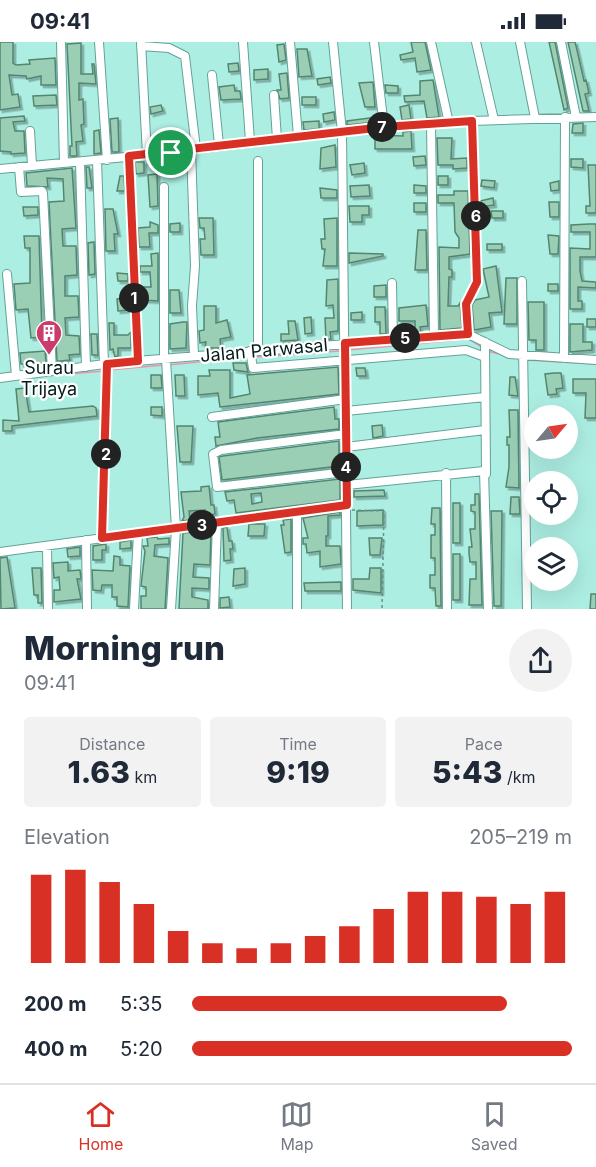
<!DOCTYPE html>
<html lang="en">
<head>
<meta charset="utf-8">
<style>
	:root { --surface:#fff; --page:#f2f2f3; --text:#1f2937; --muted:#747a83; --line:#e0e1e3; --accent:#d93025 }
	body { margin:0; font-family:Inter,sans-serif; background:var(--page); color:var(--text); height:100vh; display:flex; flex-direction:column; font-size:22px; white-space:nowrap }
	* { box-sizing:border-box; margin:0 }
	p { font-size:20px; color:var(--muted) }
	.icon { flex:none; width:33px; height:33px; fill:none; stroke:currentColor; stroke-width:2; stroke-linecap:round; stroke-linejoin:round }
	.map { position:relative; height:567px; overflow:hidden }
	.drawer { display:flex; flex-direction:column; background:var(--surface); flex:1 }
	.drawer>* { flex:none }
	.needle { width:39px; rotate:61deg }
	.controls { position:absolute; left:524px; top:363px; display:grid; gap:12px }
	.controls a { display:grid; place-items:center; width:54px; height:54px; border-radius:50%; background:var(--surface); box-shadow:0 6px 24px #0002; font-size:30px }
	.pin { position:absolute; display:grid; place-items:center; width:51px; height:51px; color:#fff; margin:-26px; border:3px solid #fff; border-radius:50%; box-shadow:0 2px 6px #0007 }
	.km { position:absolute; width:30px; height:30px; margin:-15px; border-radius:50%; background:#222; color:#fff; font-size:16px; line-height:30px; text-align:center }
	.round { display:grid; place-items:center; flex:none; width:63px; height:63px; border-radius:32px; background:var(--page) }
	.overview { display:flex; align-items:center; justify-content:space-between; height:102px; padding:0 24px }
	h1 { font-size:33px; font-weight:800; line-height:45px }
	.stats { display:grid; grid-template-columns:repeat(3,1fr); gap:9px; height:102px; padding:6px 24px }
	.stats div { display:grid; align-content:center; border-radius:6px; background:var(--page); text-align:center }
	.stats b { font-size:30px; font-weight:800 }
	.stats small { font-size:16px; font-weight:400 }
	.stats p { font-size:16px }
	.chart { height:168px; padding:12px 24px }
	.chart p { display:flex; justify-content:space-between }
	.chart svg { width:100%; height:108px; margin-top:6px; stroke:var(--accent); stroke-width:6 }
	ul { padding:0 24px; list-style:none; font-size:20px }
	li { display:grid; grid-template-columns:96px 72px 1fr; align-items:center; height:45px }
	li i { height:15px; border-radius:8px; background:var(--accent) }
	.status { display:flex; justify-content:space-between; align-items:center; height:42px; padding:0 30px; background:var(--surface); direction:ltr }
	.status svg { height:16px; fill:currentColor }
	.menu { display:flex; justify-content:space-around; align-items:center; height:84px; border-top:2px solid var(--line); background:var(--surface); font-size:16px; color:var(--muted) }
	.menu a { display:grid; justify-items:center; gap:3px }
	.menu .selected { color:var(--accent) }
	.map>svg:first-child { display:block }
</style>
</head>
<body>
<div class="status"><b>09:41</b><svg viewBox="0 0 49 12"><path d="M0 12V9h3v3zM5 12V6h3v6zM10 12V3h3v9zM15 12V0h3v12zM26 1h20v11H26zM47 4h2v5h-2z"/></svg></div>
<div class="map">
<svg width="596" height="567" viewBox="0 0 596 567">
	<defs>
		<filter id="shadow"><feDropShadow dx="2.5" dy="2.5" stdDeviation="0" flood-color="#0004"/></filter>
	</defs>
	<rect width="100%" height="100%" fill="#adeee3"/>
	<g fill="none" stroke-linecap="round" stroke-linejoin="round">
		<path stroke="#eb95aa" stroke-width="1.5" d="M348,308l121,-11 12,8
			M487,309l33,8
			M255,315l85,-6
			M525,318l71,4
			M168,323l79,-8
			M109,328l55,-5
			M34,335l70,-6"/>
	</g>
	<path fill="#9acfb6" stroke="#53866f" stroke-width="1.5" fill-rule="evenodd" filter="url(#shadow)" d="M0,0h13v21l3,2 14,-1 -1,-4 26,-2 1,27h-15v-9l-14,3 -1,-3 -17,-1 3,20 6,-1 2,13 -20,3z
		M411,0h14l6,28 -14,2 -2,-14 -14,2 -1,-5 13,-3z
		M549,0h6l13,66 -4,2z
		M568,0h7l2,8 7,31 2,-1 3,13 -4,1 4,17h-6z
		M81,1v31h12l-1,-10h2l2,20 -17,-1v17l4,-1 1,25 -3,1 2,16 -7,1 1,14h-7v-10h2l-5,-102z
		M284,2l2,16 -7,2 -2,-17z
		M297,7h10l5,27 -13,1z
		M238,21l1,8 -10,1 -1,-8z
		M268,27v10l-14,1v-10z
		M287,31l2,25 -9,1 -3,-9h4l-2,-16z
		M330,35l1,6 -13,2 -1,-6z
		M433,38l6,37 -12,1 -3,-17 -19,1 -1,-6 16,-1v-14z
		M373,40l2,25h-10l-6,-24z
		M234,43l1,6h5l1,8 -20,1 -2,-13z
		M385,43l13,1v7h-12z
		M56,53l1,10 -23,1 -1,-10z
		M302,55h14v8h-14z
		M161,63l2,6 -12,3 -1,-7z
		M409,63l2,14 -9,1 -2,-13z
		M334,70l1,8 -11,2 -1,-8z
		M24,74l1,5 -12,1 2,9h9l1,22 -14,1v-2l-11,-1v-33z
		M377,75v5l-30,3v-4z
		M118,76l1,34h-7l-2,-33z
		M319,79v8l-15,1 -1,-8z
		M583,81v10h-11l1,-9z
		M99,88l2,23 -7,1v-23z
		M411,89l1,18h-37v-14l28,1v-4z
		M437,96h15l-1,21 16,-1v10l-14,1v-4h-15z
		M335,103l1,22 -16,2 1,-21z
		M425,114l1,9 -12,1 -1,-9z
		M571,117h12v9l-12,-1z
		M135,120h9v11l-8,1z
		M364,121l1,10 -13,2 -2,-10z
		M588,123h8v48h-10v-7h4z
		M86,125h3l3,21h-5z
		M72,126l4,60 -14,1 1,17h13l1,29 -12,1v20h13l1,21 -14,1 1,17 13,1 1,18 -11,1 1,5 -9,1h-4l-8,-159 15,-1 -1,-22 -16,-1 1,9 -21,-1 -1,-13z
		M157,132l1,32 -8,1 -2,-32z
		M120,134h4l1,15h-8z
		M438,134h10v9h-10z
		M482,138l13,1 -1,7 -13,-2z
		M559,139v9l-8,1 -1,-8z
		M369,143l1,11 -19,1 -1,-11z
		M414,143l12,1v7h-12z
		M320,146l17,2v8h-16z
		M454,149h14l2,63 -21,3v12l3,1v7h-3l-1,29h10l2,-3 2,25 -22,2 -1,-83 20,1v-10l-4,-6 -1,-29h-16v-8h16z
		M493,156l1,7 -13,2 -1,-6z
		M549,160h10v15h-9z
		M414,161h12v9h-12z
		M349,164h20v9h-7v7h-12z
		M23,165h15v8l-14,1z
		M105,167h8l5,25h-4l1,17h-9z
		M491,169h12v7h-11z
		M199,176h14l1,37h-13l-1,-16h5l-1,-11h-4z
		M337,176v48h-14l2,-17h-3l-1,-10h4l-1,-20z
		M150,180l8,3v8h-9l1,14h-11l-1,-19 12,-1z
		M180,181v9h-10v-8z
		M589,182h7v33h-16v14l2,10 14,1v6l-18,-1v14h4v8h-12v-61l20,1v-17h-19v-7z
		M418,188h8l1,40h-12z
		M548,193l11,1 -1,18h-8z
		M24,194h15l3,101 -11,1 -3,-29 -12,1 -2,-26 16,-1v-35h-5z
		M94,200l1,32 -6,1 -1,-32z
		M487,202h15v6h-15z
		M158,211v48l-16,-1 -1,-13h10l-1,-15h-10v-6h12l-1,-12z
		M349,211l34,1v2l-34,7z
		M496,224l6,46 -13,1 2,14 -17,3 -2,-25 3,-5 14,-3 -6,-28z
		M117,231l11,1v7h-10z
		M506,236h11v46h-13z
		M338,237v52l-8,1 1,7 -5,1 -1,-22h9l-1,-13 -7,1 1,-26z
		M548,242h10v7h-10z
		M386,243v12h-12v-11z
		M170,248h9l2,23h-11z
		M129,256l1,12 -12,1 -1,-12z
		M528,260h16v48h-8v-10h-7z
		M426,263l2,21 -8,1 1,5h-6v-11h-16v-13z
		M204,264h12v17l11,-3 4,17 -11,2 1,9h-16l1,-6 -6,1 -1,-12 5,-1z
		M375,265h10l1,27h-6v-12h-5z
		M362,270v8h-11v-7z
		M311,275l1,16 -7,1 -1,-16z
		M587,277h9v8h-9z
		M288,279h7l3,19 -17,1v-7h8z
		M183,280h4l-1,26 -16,1v-25z
		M109,281h5v12h14l3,-3v16h-13v8l-3,1 -2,-8 -3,1z
		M570,282h13v18h9v8l-22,2z
		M91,292h6l1,21h-6z
		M45,309l1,12h-11l1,4 -8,1 -1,-4h-6l-1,-11z
		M233,321h13l2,9 -14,-2z
		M338,325l1,27 -119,13 -2,-14 -20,2v-19h12l-1,-6h21v28l20,-4 -3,-19z
		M356,326h9l1,8h-9z
		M554,331h7l2,15 -7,1 1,5 -9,1 -3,-21z
		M151,333h10l1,13h-11z
		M175,333h9l1,21h-9z
		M510,335h5l3,19 -9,-1z
		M573,337h23v39h-11l1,-25h-13z
		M25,346l4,24 64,-6 3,2 1,8 -85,10v5h-9v-11l16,1 -3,-32z
		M151,365h11v9l-11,-1z
		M334,365l1,12h4v10l-82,9 -41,8 -1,-9h5l-2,-15z
		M551,365l9,1v7h-9z
		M509,368h9l1,78 -13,-1 3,-20v-22h-2v-8h3z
		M382,383l1,11 -10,2 -1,-12z
		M177,384h16l-2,36h-11z
		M339,399v25l-117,14 -3,-23 4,-1z
		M340,437v21l-104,13 -2,-13 -7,1 -2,-9zM261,451l1,9 -10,2 -1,-10z
		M209,444l2,19h3l1,9 -10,2v-6l-16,1 1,9 -8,1 2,-4 -3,-25 20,-1v-4z
		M384,448l1,6 -31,1v-6z
		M475,452h4l3,111h-13l1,-26h6v-17h-6l-1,-9v-6h3l-2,-18h5v-17l-4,-1v-6h4z
		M511,455h8l1,17h-10z
		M453,461h7v40h-7z
		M432,466h8l1,98h-5l-1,-18h-5v-13h5v-17h-4v-23h4v-11h-4z
		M383,468v15l-26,1v-15z
		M491,469h11l-1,95h-7z
		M340,470v3l-12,1v20h-2v10h14l1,18 -21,3v-16l-13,2 -1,-9h-3v-6h5l-5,-20z
		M291,477v33l-6,1 -4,-28h3l-1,-5z
		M249,482h16l-1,12h-16z
		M227,485l2,14h3l1,8h-3l1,11 -7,1 -1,-33z
		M211,488l-1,35 -16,-1 -1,13 16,1v11l-17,-1v9l16,3v9h-29l4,-76z
		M157,495l1,2 11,-1v6l-14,1 -1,11 14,2 -3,51h-24v-13h5v-9l-5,-1 4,-35 -2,-5h5l-1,-8z
		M369,496h13l-2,17h-10z
		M131,498v8l-11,1v-7z
		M106,502v6h-4v10h-9v-14z
		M80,505v9l-12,1 -1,-8z
		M453,512h7v46h-7z
		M114,514l6,1v8l10,1 -2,41 -11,-1v-9h-5v-12h-10l-1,6 -8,-1 -1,-20 21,1z
		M7,515l8,51 -14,1 -1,-51z
		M68,520v9l12,-1 1,9h-4l4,20 -27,3v-12h6l-1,-13 -5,1 -1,-15z
		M32,526h9l1,35h-4v-8h-4z
		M245,526v16l-12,2 1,-17z
		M370,526h11v25l-28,-3v-11h16z
		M341,540v9h-36l-1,-8z
		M591,552h5v15h-6z
		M229,555l1,10 -10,1v-10z"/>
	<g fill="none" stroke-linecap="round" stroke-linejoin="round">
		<g stroke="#63a298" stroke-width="10">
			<path id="minor" d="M61,0l3,121
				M99,0l8,118
				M141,0l6,113 237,-28 88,-6 5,161 -11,22 2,30
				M243,0l7,99
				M290,0l8,94
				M333,0l9,90 5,477
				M374,0l10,85
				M431,0l18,81
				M476,0l18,78
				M520,0l15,76
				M561,0l15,75
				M141,4l28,2 16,8 11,93
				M212,33l7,70
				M274,53l3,44
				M472,79l124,-4
				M431,82l3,212
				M30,89l2,34
				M191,107l4,117 -3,40 2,50
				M129,114l9,205
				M97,118l7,204
				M258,119v189
				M80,120l6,205
				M19,125l2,25 21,-1 1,2 9,178
				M0,127l147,-14
				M164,145v172
				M7,232l9,102
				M522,239l5,328
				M392,241l1,56
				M485,300l1,132
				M250,309l3,17 213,-18 19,7
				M564,316l1,-241
				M166,317l10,170 -5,80
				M0,336l112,-15 356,-29 41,20 87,6
				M346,369l139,-14
				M212,375l134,-18
				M346,392l-125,16 -8,4 4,33 129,-15
				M346,405l139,-17
				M446,431l1,136
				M347,443l137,-14 4,138
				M102,497l5,-175
				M86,498l1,69
				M47,504l1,63
				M0,510l347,-47
				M134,567l4,-75
				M214,567l3,-86
				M297,567v-98"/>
		</g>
		<path stroke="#63928b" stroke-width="1.5" stroke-dasharray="3 3" stroke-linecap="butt" d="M352,468l32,1 -2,98"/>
		<use href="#minor" stroke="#fff" stroke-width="8"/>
	</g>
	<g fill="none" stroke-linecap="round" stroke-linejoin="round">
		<g stroke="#fff" stroke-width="12">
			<path id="route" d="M472,79l5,161 -11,22 2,30 -123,9 2,162 -245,33 5,-174 31,-3 -9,-205 255,-29z"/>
		</g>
		<use href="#route" stroke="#d93025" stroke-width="8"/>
	</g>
	<defs>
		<g id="building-pin" transform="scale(1.35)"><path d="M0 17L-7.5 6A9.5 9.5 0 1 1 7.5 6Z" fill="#c93c6c" stroke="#fff"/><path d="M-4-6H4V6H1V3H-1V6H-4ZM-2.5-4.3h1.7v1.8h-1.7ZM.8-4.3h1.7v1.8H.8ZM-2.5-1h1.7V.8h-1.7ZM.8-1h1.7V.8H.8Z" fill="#fff"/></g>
	</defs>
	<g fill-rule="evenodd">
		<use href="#building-pin" x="49" y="291"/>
	</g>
	<g text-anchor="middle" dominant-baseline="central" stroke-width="4.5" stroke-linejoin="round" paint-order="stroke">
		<g font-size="18" fill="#031c19" stroke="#fff">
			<text transform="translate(264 308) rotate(-5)">Jalan Parwasal</text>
		</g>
		<g font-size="18" fill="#031c19" stroke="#fff">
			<text x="49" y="325">Surau<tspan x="49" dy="21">Trijaya</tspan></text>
		</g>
	</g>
</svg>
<div class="controls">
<a><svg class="needle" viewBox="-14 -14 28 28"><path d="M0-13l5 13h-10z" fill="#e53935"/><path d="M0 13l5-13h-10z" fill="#747a83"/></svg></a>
<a><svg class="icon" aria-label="locate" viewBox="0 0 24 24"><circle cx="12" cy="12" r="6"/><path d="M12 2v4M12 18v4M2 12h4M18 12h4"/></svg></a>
<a><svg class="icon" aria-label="layers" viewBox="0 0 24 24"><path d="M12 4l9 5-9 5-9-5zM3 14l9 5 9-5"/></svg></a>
</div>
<div class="pin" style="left:171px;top:111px;background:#1e9e55"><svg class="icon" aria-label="arrive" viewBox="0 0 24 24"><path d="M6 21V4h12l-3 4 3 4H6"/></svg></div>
<b class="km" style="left:134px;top:256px">1</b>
<b class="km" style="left:106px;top:412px">2</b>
<b class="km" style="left:202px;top:483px">3</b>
<b class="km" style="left:346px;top:425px">4</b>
<b class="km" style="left:405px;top:296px">5</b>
<b class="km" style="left:476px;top:174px">6</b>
<b class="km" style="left:382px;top:85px">7</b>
</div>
<section class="drawer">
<div class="overview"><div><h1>Morning run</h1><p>09:41</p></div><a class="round"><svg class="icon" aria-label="share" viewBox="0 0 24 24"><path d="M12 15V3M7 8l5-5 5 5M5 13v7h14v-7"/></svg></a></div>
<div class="stats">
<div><p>Distance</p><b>1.63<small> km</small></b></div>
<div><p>Time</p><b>9:19</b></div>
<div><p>Pace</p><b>5:43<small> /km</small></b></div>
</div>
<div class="chart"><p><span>Elevation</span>205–219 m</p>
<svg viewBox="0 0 160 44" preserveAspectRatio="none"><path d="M5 44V8M15 44V6M25 44V11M35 44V20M45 44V31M55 44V36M65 44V38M75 44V36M85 44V33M95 44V29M105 44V22M115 44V15M125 44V15M135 44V17M145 44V20M155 44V15"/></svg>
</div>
<ul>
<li><b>200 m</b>5:35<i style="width:83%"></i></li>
<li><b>400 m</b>5:20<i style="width:100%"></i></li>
</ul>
</section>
<nav class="menu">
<a class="selected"><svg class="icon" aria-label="home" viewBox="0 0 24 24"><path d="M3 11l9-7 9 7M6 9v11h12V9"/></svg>Home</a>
<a><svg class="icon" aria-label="map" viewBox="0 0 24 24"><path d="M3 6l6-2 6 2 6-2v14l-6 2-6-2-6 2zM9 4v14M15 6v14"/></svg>Map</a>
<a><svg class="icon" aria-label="saved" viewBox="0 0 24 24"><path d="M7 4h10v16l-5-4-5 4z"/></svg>Saved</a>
</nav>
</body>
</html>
